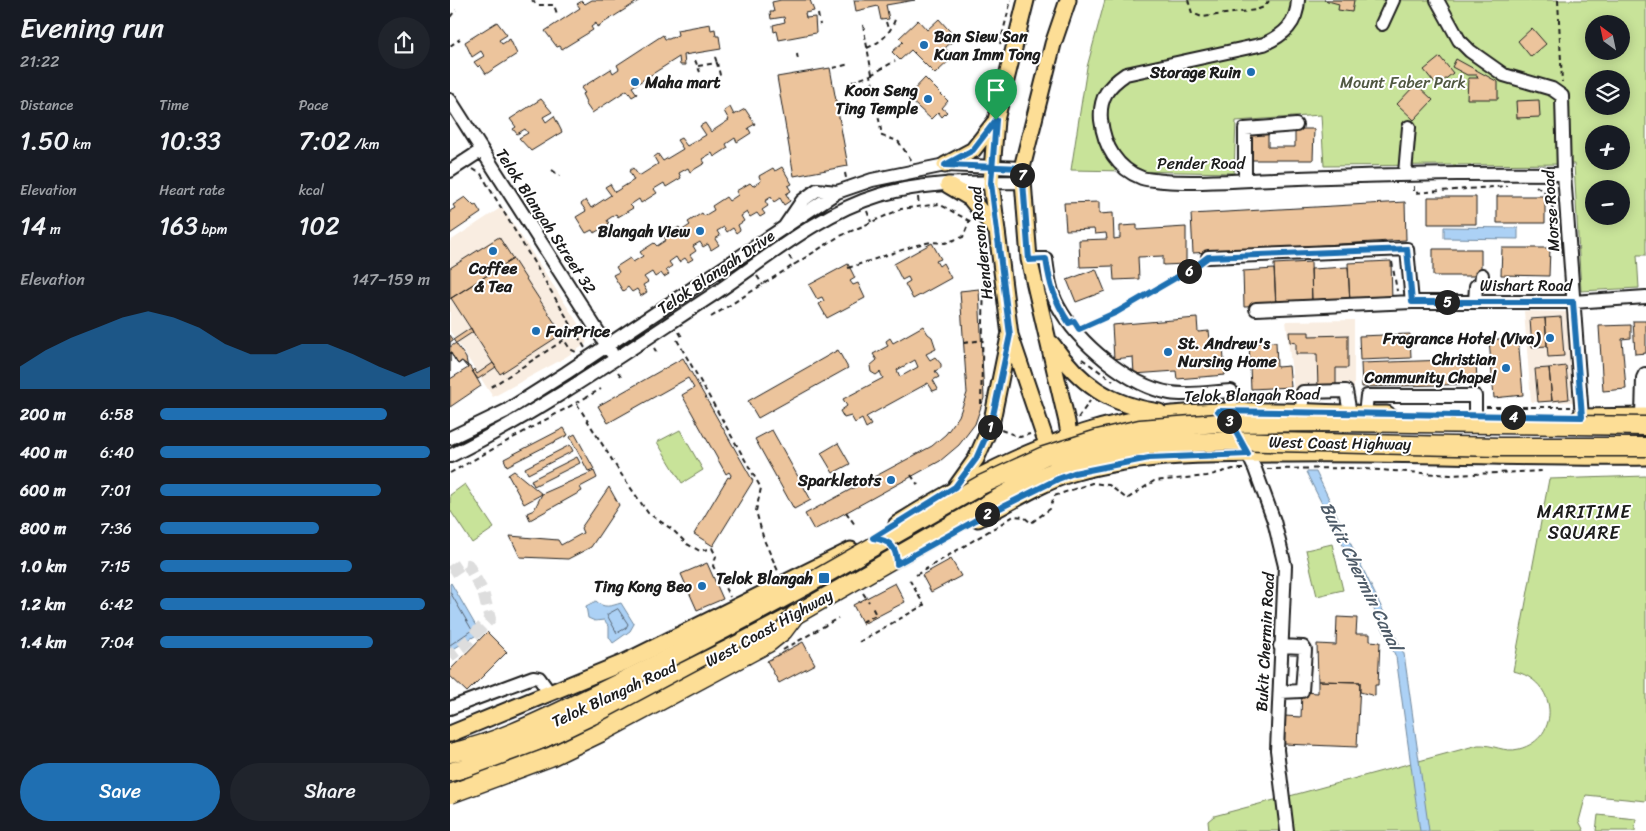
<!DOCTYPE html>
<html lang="en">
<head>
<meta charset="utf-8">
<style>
	:root { --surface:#171b24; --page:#20242c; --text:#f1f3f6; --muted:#9ea1a6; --accent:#1f6fb2 }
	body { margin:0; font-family:Sriracha,sans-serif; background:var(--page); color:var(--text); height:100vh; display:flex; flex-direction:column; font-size:19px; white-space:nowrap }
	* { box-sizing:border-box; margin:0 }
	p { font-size:16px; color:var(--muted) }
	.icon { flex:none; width:28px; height:28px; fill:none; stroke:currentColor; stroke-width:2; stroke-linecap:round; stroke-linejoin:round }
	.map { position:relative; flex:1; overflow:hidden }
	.panel { display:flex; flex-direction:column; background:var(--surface); width:450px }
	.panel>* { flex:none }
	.needle { width:32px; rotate:327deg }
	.controls { position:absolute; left:1135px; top:15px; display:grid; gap:10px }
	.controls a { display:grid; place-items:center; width:45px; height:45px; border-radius:50%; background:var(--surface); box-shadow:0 2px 12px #0003; font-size:25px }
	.pin { position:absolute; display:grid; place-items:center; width:42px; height:42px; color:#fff; margin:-51px -21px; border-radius:50% 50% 50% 0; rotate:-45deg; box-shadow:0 0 5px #0007 }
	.pin .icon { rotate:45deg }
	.km { position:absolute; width:25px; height:25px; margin:-12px; border-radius:50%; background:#222; color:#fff; font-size:14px; line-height:25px; text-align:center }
	.round { display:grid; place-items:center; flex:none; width:52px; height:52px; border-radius:26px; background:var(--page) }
	.summary { display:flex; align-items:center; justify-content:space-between; height:85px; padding:0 20px }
	h1 { font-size:28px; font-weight:600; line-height:38px }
	.stats { display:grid; grid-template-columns:repeat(3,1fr); gap:8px; height:85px; padding:5px 20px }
	.stats div { display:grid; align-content:center }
	.stats b { font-size:25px; font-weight:600 }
	.stats small { font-size:14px; font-weight:400 }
	.stats p { font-size:14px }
	.chart { height:140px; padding:10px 20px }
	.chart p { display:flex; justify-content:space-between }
	.chart svg { width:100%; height:90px; margin-top:5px; fill:var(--accent); opacity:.7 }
	.cta { display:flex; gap:10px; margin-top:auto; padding:10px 20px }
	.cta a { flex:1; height:58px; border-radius:30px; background:var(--accent); color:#fff; font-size:20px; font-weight:600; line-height:58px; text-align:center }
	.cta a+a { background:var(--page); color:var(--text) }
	ul { padding:0 20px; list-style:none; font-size:16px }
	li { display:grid; grid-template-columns:80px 60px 1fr; align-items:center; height:38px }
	li i { height:12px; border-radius:6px; background:var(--accent) }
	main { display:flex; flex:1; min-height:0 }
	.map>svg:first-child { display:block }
</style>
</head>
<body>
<main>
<section class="panel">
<div class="summary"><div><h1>Evening run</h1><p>21:22</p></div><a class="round"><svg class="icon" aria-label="share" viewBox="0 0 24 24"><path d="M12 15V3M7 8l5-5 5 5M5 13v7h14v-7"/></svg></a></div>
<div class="stats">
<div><p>Distance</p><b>1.50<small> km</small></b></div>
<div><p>Time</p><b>10:33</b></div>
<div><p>Pace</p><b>7:02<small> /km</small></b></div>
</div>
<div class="stats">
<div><p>Elevation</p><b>14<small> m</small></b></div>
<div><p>Heart rate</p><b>163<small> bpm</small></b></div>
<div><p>kcal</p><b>102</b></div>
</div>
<div class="chart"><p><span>Elevation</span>147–159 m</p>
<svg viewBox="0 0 160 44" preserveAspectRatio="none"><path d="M0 44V33L10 25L20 19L30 14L40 9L50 6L60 9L70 14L80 22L90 27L100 27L110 22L120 22L130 27L140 33L150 38L160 33V44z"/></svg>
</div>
<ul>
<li><b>200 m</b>6:58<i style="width:84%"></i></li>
<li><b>400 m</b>6:40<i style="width:100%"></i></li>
<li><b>600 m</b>7:01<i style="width:82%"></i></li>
<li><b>800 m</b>7:36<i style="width:59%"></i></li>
<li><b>1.0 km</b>7:15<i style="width:71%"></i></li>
<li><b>1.2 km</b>6:42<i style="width:98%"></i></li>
<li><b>1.4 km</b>7:04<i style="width:79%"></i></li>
</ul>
<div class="cta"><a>Save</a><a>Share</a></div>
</section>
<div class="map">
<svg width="1196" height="831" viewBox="0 0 1196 831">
	<rect width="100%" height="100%" fill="#fff"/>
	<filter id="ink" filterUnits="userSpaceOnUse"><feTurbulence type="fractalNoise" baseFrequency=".02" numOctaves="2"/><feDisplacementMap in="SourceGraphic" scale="10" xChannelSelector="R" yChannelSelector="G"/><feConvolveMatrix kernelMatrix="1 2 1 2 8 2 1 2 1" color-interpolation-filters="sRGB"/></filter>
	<g filter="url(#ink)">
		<path fill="#f9ede1" d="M52,207l85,130 -1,7 -25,16 -68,37 -43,-66v-90z
			M1074,311l45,1 9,90h-47z
			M904,320v78l-59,2 -9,-79z"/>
		<path fill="#c8e399" stroke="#72805a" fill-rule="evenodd" d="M655,0h541v255h-9l2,33 -58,3 -7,-127 -250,2 -3,-51 -85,6 -2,52 -163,-3 16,-103zM1144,24h27v27h-27zM1144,79h27v27h-27zM1144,134h27v27h-27zM1144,189h27v27h-27z
			M230,430l23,40 -21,13 -25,-41z
			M1196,476v325l-60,-6 -7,26 5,10h-294l-4,-34 192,-52c15,-1 26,8 41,4 43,-11 39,-69 -6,-78l36,-192z
			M15,484l29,44 -22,15 -22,-33v-15z
			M882,544l11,46 -26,6 -11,-46z
			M828,799l5,32h-74l-1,-10 6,-5z
			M1148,815l38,4 -1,12h-39z"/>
		<path fill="#acd1f5" stroke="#72899e" d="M994,227l74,1v11l-74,-1z
			M856,472h10l88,182 25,177h-9l-24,-174 -39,-84z
			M1,583l29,50 -30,18v-67z
			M146,601c8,8 15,5 25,2l13,21 -4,7 -17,12 -4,-6v-11l-5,-6 -9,1 -7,-3 -2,-12z"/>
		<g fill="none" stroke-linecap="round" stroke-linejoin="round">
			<path stroke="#566473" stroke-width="1" d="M0,592l22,38 -22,15
				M168,609l10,15 -2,4 -9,5 -10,-18z"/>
		</g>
		<path fill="#ecc49c" stroke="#1c1c1c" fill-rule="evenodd" d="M142,0h48l-43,27 -1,-4 -5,4 2,3 -31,19 -2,-3 -3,1 -12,-16 35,-23 -3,-4 5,-3 3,3z
			M331,0h29l4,11 -9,2 1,5 9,-1 1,16 -37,7 -2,-9 -3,1 -1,-7 12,-3 -1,-5 -13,2 -1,-7h4l-2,-10z
			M404,0h61l-29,5 3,14 -8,1 -3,-14 -22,5z
			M874,0h30l-2,12 -14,-2 1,-6z
			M489,19l17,19 -11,10 8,9 -18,17 -24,-24 -11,10 -8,-8 11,-10 -4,-4 19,-18 9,10z
			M47,22l10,13 -8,5 3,4 8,-5 7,15 -31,20 -6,-9 -2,2 -4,-5 10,-6 -3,-5 -9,6 -7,-15z
			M260,24l1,6 4,-1 1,7h3l2,13 -37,6 1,10h-5l-1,-8 -47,30 5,7 -5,3 -5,-7 -35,23 -7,-10 1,-1 -4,-8 3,-1 -4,-5 30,-19 2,4 6,-4 -2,-4 46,-30 2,4h4l9,-4 -1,-5z
			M1082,28l14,16 -15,13 -13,-16z
			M990,57l13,16 -16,13 -13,-16z
			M1006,59l42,23v17h-31l1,-21h10l-1,-3h-10l-15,-8z
			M380,68l18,98 -54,10 -17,-99z
			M475,78l23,23 -6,7 5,4 -5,5 -4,-5 -7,7 -24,-22z
			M966,84l17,16 -19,20 -17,-16z
			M91,99l11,13 -9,5 3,5 8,-6 8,16 -31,19 -12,-13 9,-5 -3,-4 -8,5 -4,-5 3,-2 -6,-8z
			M1089,100l1,17 -23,1 -1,-17z
			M280,107l4,8 11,-6 10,15 -7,4 3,5 -14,9 -2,-4 -9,6 2,4 -14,9 -2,-4 -10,6 3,4 -15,9 -2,-4 -9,5 2,5 -15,9 -2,-4 -10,6 3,4 -16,10 -2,-4 -9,6 3,3 -15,9 -2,-3 -9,6 2,4 -15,9 -2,-3 -6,3 -10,-16 10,-6 -5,-7 5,-4 5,8 20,-13 -6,-8 5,-3 5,8 19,-12 -5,-9 4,-3 6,8 19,-12 -4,-7 4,-3 5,7 20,-12 -6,-9 4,-2 6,8 19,-11 -6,-9 5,-3 6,9 18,-12 -5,-9z
			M845,129h19l-1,31h-65v-29h20v16h27z
			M332,167l10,17 -4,2 3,5 -5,3 4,7 -6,4 -4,-7 -6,4 -3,-5 -6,4 3,5 -6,4 3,4 -5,3 -3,-4 -7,4 -3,-5 -6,4 3,5 -6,4 2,5 -4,3 -3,-5 -6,4 -3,-5 -7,4 3,5 -5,3 4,6 -8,5 -3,-6 -5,3 -3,-5 -7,4 3,5 -6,4 3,4 -5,3 -3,-4 -6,4 -3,-5 -7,5 3,4 -6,4 3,4 -5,3 -3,-4 -6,4 -3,-5 -8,5 4,5 -5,3 4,7 -6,4 -4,-7 -5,3 -4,-5 -5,4 -10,-16 6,-3 -3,-5 14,-9 3,4 10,-6 -3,-4 14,-9 3,3 9,-6 -2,-3 15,-10 2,4 9,-6 -2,-3 14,-9 2,3 10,-6 -2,-4 14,-9 3,4 9,-6 -2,-4 14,-8 3,3 8,-5 -2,-5 14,-8 2,3z
			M1047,196h48v27h-48z
			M15,197l9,9 2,-1 5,8 -31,21v-23l5,-3 -2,-3z
			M978,197h48v27h-48z
			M649,202v12l14,-1 1,26 6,-1v-12l17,-1v5l49,-3v37l-23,1v-9l-25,1 1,22 -25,1 -1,-14 -33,1 -1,-27 28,-1 -1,-6 -11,1 -1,-5 -28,1 -2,-27z
			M955,202l1,38 -213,13 -2,-39z
			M49,237l14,22 -63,40v-31z
			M482,243l9,16 -5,2 3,5 4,-3 8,15 -38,21 -8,-15 5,-3 -2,-4 -6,3 -8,-16z
			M1052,248h48l-1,28 -48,-1z
			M983,249h48v27h-48z
			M63,259l49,75 -62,40 -49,-76z
			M941,261l1,40 -42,2 -2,-40z
			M861,262l1,42 -36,2 -2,-42z
			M398,264l7,14 -5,3 3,4 5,-2 7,15 -38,20 -8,-14 5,-3 -2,-4 -5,2 -8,-14z
			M898,267l2,36 -38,1 -1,-35z
			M646,269l9,22 -29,11 -9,-22z
			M824,269l2,37 -32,1 -1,-36z
			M529,289l5,109 -9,26 -16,21 -19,16 -126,69 -9,-16 127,-68 14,-12 13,-18 8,-23 -7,-102z
			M1111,317l3,39 -16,1 -3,-39z
			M747,318l1,14 11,-1 1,8 4,-1v9l9,-1 2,29 -48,4 -1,-8 -42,3 -1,-17 -19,2 -2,-34z
			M1095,318l2,28 -15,1 -2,-28z
			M1183,321h13v32l-11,1z
			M1181,325v13l-9,1 4,50 -23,2 -4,-65z
			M473,326l5,8 4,3 4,12 -10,5 4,6 5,-3 6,7v4l-6,3 4,6 -6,3 5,9 -5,2 -5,-8 -62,34 5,8 -5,3 -4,-9 -7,4 -4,-7 -7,2 -4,-7 7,-5 -4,-7 40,-21 -3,-6 -4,3 -5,-3 -1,-6 7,-6 -4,-6 15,-8 -2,-5 4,-3 3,5zM465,360l3,7 -18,10 -3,-7z
			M21,328l2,4 -23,15v-5z
			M839,332h20v4l39,-1v33h-12v19h-18l-1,-33h-21v-11l-6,-1z
			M960,334l1,24 -51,2 -1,-24z
			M0,335l16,23 2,10 -6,-7 -4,3 -8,-12z
			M1068,337l5,58 -29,3 -5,-58z
			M826,342l1,25 12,-1 2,21 -40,2 -2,-46z
			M388,350l10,18 -90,50 -10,-17z
			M0,352l8,12 4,-3 8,6 11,19 -31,21z
			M0,352l8,12 4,-3 6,7 -18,11z
			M233,358l70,123 -40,65 -19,-12 34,-57 2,1 1,-3 -2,-3 -3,2 -44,-79 12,-7 -6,-10 -80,45 -10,-17z
			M1026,359l1,25 -115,3 -1,-24z
			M43,363l3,4 -18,12 -6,-8 2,-2 3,5z
			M1116,366l3,33 -17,2 -3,-33z
			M1099,368l3,33 -14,1 -3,-33z
			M114,428l4,7 -61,31 -3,-7z
			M322,430l39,70 -17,9 -39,-70z
			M125,434l19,35 -6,2 -18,-34z
			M388,443l12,21 -17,9 -12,-20z
			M120,445l3,6 -45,23 -3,-6z
			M127,457l3,6 -46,23 -3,-6z
			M64,471l28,23 -18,10 -16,-29z
			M144,471l3,7 -17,9 2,4 -52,29 -3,-7 7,-3 8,-16z
			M159,487l10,18 -28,42 -23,12 -48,-2 -10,-21 48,4 3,5 22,-12 -2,-5z
			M501,559l10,17 -30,16 -9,-17z
			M257,563l16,36 -26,11 -16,-36z
			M445,583l10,19 -42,22 -10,-19z
			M887,617l20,1 -1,16h14v7l10,1 -2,43h-3v11l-15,-4v-10l-42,-1 -1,-37 19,1z
			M37,632l20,20 -40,40 -17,-16v-6z
			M353,642l12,22 -36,19 -12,-22z
			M868,681l42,1 -3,65 -73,-3 1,-28 16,1 1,-25 16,1z"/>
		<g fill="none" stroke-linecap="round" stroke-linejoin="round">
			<path stroke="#ddd" stroke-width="12" stroke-dasharray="12 6" stroke-linecap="butt" d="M0,572l12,-8 6,1 15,27 7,27 -28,28 -12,9"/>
			<g stroke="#1c1c1c" stroke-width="16">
				<path id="minor" d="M848,0c-1,24 -14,35 -34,44l-138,30c-18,12 -27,24 -25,46 3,26 16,49 41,58 6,2 15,2 22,3 36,3 73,-1 110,-2 97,-4 193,-6 290,-5
					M987,0l22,40 11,11 34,24 48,14 10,7 2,78 18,243
					M932,24l11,-24
					M0,100l161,252
					M0,171l32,-21
					M955,173l4,-46
					M795,180v-51l51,-4
					M335,226l17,-25 15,-11 20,2
					M758,257l199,-8 5,53
					M579,259h17c2,16 4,33 12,47 20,37 71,80 112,87 19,3 42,-1 61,-2l1,20
					M1025,302l1,-16 5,-3 1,-8
					M806,309l156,-7h161l73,-5
					M852,411l1,-19 43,-1 4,22
					M915,414l2,-18h108v20
					M1192,416l1,-38 2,-4
					M0,438l56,-27 60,-38 271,-181 35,-12 73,-15 77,3
					M794,446l11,23 19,52 11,45 -8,184 10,81
					M0,456c91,-45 174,-103 258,-158 55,-36 108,-84 172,-103 46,-14 95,-12 143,-13
					M830,692l22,-1 3,-41 -2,-3 -23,-1
					M0,708l83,-31 6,1 10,14"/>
			</g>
			<g stroke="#1c1c1c" stroke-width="19">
				<path id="major" d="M576,0l-30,120 -5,63 19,152 40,118
					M618,0l-15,44 -31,124 7,91 38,163 4,25
					M495,165l28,-15 21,-27
					M498,185l22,13 26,32
					M602,344c28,40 58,61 107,68
					M1130,417l66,-1
					M506,487l20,-28 15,-34 18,-88
					M528,519c30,-15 62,-36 95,-46 68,-19 140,-19 210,-19 121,-2 242,5 363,3
					M447,524c83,-52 175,-100 275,-110 71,-7 143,-1 215,0
					M0,734l175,-72 226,-112"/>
			</g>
			<g stroke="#1c1c1c" stroke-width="21">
				<path id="highway" d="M0,753c51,-11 100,-37 147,-59 71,-35 140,-71 209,-109
					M0,772c53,-13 102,-37 151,-60 66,-31 130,-63 194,-97"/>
			</g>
			<path stroke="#1c1c1c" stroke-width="2" stroke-dasharray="5 4" stroke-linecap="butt" d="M82,0l5,5h17l3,9
				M738,0l4,13 10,4 54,-7 8,-3 6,-7
				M1108,0l4,82
				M368,14l2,11
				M0,17l6,-7
				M436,22l3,10
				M413,25l9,49
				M550,44l11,-44
				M0,46l10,-7
				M417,48c16,-7 23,-14 29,-31
				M347,54l1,6
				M265,57l2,6
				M245,60l5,12
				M248,66l19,-3 4,16
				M383,68l17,-4
				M421,75l24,-14
				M402,82l19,-7 11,61 16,5 14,20
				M23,169l8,5 104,174
				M102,170l8,6
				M395,173l1,5
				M964,186v7l93,-7
				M1086,186l15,11 5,39
				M468,197l1,10
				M417,211l4,11
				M529,230l3,5 2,46 -3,123
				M339,256l6,9
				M942,262l5,29
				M398,268l69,-23 14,-3 14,1 18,-6 7,-17
				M307,276l6,9
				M261,317l127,-80 63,-28 38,-5 34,19
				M636,326l31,-14 83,-49
				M229,332l3,5
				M111,335l9,14 8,4
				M227,340l84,148 -5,23 8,29 14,31
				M514,343l19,-3
				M204,348l3,5
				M632,359l31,22
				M168,372l3,4
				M41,387l73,-47
				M127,404l42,67 29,42 25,17 14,14 13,7 12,-3 4,8 -3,10 17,31
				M1036,407h85
				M628,418l12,-17
				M551,430l19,7 10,-3
				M817,469l83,-1 101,7 91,-4
				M0,473l151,-84
				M461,475l7,10
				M396,512l9,13
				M466,575l98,-59 10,1 7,6 19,-14 4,-13 38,-13 17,2 18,14 27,-18 53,-5 26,-7h10
				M413,593l6,9
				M412,622l14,-7 -5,-10
				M409,642l65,-37 -15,-26
				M333,650l55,-32"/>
			<use href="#minor" stroke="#fff" stroke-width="12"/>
			<use href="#major" stroke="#fdde96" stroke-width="15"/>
			<use href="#highway" stroke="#fdde96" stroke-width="18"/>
			<g stroke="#1c1c1c" stroke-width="21" stroke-linecap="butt">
				<path id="highway-bridge" d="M356,585l175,-100 63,-29 54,-17 42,-10 78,-6 118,-1 310,4
					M0,794l100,-37 50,-24 168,-90 15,-12 12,-16 223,-128 56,-24 70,-17 82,-5 274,6h146"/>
			</g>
			<use href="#highway-bridge" stroke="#fdde96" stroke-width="18"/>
		</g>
	</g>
	<g fill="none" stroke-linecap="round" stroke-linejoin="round" filter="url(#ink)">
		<g stroke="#fff" stroke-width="10">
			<path id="route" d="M546,120l-5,63 19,152 -19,90 -15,34 -21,28 -82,51c17,2 24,10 24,26l79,-44 82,-41 16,-6 75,-15 99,-4 -16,-29 -14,-14 364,6 -9,-115h-161l-5,-53 -199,8 -12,9 -79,46 -38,17 -5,-8 -5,2c-15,-23 -19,-38 -23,-64l-17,1 -7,-92 -77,-3 28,-15 23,-30"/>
		</g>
		<use href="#route" stroke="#1f6fb2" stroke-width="6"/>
	</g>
	<g fill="#1f6fb2" stroke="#fff" stroke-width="2">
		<circle cx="474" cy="45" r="5"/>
		<circle cx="801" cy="72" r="5"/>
		<circle cx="185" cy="82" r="5"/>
		<circle cx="478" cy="99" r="5"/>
		<circle cx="250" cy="231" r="5"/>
		<circle cx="43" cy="251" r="5"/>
		<circle cx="86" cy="331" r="5"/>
		<circle cx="1100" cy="338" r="5"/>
		<circle cx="718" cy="352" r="5"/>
		<circle cx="1056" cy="368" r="5"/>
		<circle cx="441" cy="480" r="5"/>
		<rect x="368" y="572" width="12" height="12" rx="2.5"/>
		<circle cx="252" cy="586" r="5"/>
	</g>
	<g text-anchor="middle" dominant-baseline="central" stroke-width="4" stroke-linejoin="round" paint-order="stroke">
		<g font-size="16" font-weight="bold" fill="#1c1c1c" stroke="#fff" text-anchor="end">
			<text x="484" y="36" text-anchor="start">Ban Siew San<tspan x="484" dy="18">Kuan Imm Tong</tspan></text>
			<text x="791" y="72">Storage Ruin</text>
			<text x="195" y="82" text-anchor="start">Maha mart</text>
			<text x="468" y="90">Koon Seng<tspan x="468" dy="18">Ting Temple</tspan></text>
			<text x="240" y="231">Blangah View</text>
			<text x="43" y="268" text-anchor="middle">Coffee<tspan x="43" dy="18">&amp; Tea</tspan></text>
			<text x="96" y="331" text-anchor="start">FairPrice</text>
			<text x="1090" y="338">Fragrance Hotel (Viva)</text>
			<text x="728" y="343" text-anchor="start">St. Andrew's<tspan x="728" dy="18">Nursing Home</tspan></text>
			<text x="1046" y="359">Christian<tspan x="1046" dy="18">Community Chapel</tspan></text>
			<text x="431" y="480">Sparkletots</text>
			<text x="363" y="578">Telok Blangah</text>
			<text x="242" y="586">Ting Kong Beo</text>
		</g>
		<g font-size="16" fill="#505842" stroke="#fff">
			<text x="953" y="82">Mount Faber Park</text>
		</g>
		<g font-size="16" fill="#1c1c1c" stroke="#fff">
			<text x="751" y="163">Pender Road</text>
			<text transform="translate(1101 211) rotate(-94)">Morse Road</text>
			<text transform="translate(96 221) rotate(57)">Telok Blangah Street 32</text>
			<text transform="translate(531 243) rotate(-96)">Henderson Road</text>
			<text transform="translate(266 272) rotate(-34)">Telok Blangah Drive</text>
			<text x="1076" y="285">Wishart Road</text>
			<text transform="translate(802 395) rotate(-1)">Telok Blangah Road</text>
			<text transform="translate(890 443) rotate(1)">West Coast Highway</text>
			<text transform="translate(319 628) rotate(-29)">West Coast Highway</text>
			<text transform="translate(815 642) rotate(-87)">Bukit Chermin Road</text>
			<text transform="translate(164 694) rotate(-25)">Telok Blangah Road</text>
		</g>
		<g font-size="18" letter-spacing="1" fill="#1c1c1c" stroke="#fff">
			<text x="1134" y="512">MARITIME<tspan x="1134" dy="21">SQUARE</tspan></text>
		</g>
		<g font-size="18" font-style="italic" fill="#4e5b68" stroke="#fff">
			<text transform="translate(911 576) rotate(64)">Bukit Chermin Canal</text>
		</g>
	</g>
</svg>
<div class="controls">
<a><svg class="needle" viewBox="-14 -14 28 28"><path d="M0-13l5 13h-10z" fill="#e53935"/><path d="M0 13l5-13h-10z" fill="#9ea1a6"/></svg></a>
<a><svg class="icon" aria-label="layers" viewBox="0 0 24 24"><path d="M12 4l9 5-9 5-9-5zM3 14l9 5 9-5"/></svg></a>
<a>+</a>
<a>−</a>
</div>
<div class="pin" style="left:546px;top:120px;background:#1e9e55"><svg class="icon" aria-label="arrive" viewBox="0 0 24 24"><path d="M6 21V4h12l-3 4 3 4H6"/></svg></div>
<b class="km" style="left:540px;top:427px">1</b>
<b class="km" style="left:537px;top:514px">2</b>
<b class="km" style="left:779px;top:421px">3</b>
<b class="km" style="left:1063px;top:417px">4</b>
<b class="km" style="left:997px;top:302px">5</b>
<b class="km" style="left:739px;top:271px">6</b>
<b class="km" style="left:572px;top:175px">7</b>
</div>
</main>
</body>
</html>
